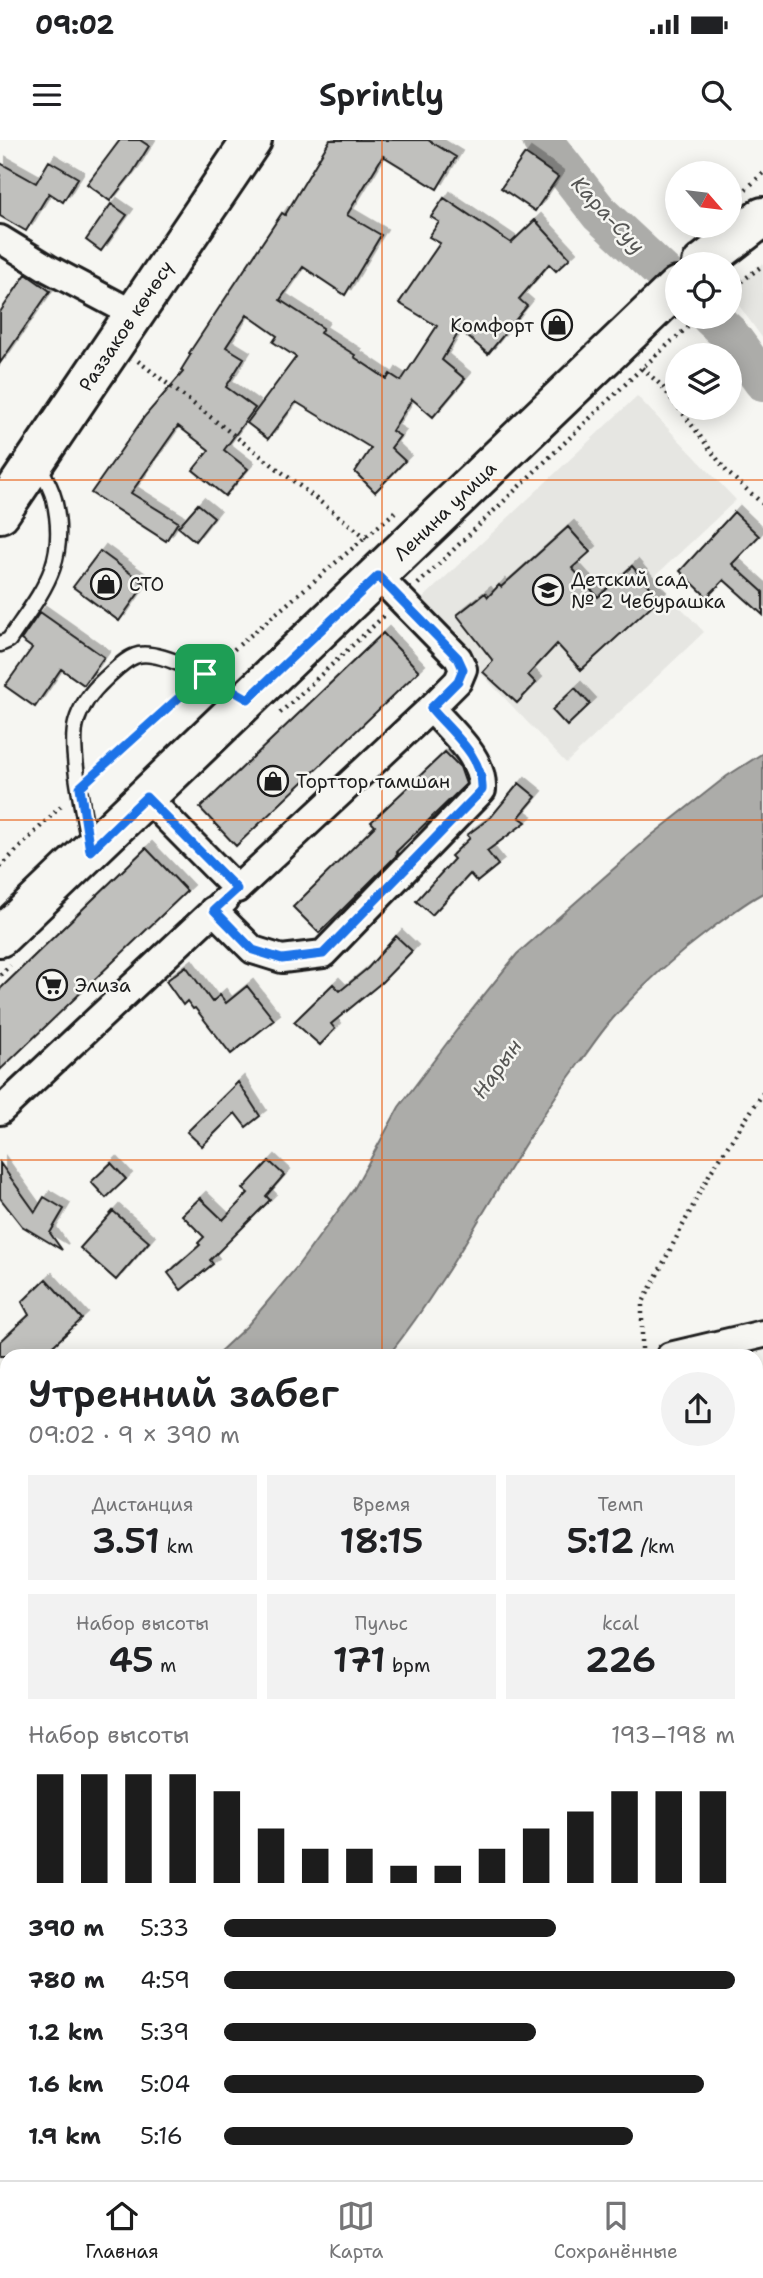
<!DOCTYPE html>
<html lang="ru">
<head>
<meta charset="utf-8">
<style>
	:root { --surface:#fff; --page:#f2f2f2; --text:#202124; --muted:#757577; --line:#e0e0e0; --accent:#1c1c1c }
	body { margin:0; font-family:"Shantell Sans",sans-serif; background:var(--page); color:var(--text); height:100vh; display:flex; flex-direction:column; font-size:26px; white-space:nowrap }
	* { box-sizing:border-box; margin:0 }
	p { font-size:23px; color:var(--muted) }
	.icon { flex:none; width:38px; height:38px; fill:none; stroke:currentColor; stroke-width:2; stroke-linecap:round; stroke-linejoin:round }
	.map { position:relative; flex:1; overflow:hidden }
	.sheet { position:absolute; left:0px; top:1209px; width:763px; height:831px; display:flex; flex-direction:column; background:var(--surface); border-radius:21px 21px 0 0; box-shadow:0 4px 18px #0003 }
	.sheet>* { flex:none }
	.needle { width:46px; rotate:118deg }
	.controls { position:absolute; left:665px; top:21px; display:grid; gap:14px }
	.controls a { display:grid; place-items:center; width:77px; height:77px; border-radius:50%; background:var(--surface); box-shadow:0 4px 18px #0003; font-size:35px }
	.pin { position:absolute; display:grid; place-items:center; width:60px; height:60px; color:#fff; margin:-30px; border-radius:14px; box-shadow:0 4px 10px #0006 }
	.round { display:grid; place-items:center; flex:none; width:74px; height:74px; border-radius:37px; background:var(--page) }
	.head { display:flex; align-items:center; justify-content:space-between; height:119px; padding:0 28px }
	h1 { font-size:38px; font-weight:600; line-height:52px }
	.figures { display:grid; grid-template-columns:repeat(3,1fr); gap:10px; height:119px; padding:7px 28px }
	.figures div { display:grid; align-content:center; border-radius:0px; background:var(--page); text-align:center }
	.figures b { font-size:35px; font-weight:600 }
	.figures small { font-size:19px; font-weight:400 }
	.figures p { font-size:19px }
	.chart { height:196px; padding:14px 28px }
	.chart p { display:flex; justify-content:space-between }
	.chart svg { width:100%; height:126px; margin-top:7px; stroke:var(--accent); stroke-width:6 }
	ul { padding:0 28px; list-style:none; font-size:23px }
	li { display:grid; grid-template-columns:112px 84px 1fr; align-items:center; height:52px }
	li i { height:18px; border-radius:9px; background:var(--accent) }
	.status { display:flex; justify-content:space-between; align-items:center; height:49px; padding:0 35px; background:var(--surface); direction:ltr }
	.status svg { height:19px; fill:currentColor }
	header { display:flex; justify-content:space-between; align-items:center; height:91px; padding:0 28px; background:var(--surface); font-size:32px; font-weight:600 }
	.tabs { display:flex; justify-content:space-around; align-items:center; height:98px; border-top:2px solid var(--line); background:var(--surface); font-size:19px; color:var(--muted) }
	.tabs a { display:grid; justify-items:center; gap:4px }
	.tabs .active { color:var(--accent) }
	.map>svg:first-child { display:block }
</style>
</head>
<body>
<div class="status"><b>09:02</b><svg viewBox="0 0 49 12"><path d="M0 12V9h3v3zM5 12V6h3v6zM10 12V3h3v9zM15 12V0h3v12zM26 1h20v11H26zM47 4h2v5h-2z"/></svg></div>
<header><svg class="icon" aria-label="menu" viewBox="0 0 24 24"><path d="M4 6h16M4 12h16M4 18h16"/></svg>Sprintly<svg class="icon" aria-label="search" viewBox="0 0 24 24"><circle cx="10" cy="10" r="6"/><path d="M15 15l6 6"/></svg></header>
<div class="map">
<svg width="763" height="2040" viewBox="0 0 763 2040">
	<defs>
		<filter id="shadow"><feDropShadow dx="6" dy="-6" stdDeviation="0" flood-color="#0004"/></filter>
	</defs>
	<rect width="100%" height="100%" fill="#f6f6f2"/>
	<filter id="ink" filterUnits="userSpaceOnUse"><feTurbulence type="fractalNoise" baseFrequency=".0143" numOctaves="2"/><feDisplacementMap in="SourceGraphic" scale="14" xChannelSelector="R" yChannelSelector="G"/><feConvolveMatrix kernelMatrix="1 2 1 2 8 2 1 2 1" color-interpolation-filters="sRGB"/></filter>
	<g filter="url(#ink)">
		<path fill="#e6e6e2" d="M763,123v76l-33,-46v-4z
			M637,256l99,104 -83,78 51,54 -138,131 -90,-95 4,-4 -60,-63z
			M756,1863l7,9v168h-463l-4,-6h460z"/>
		<path fill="#d6d6d2" stroke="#797977" stroke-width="2" d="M756,1909l7,10v121h-228l9,-6h212z"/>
		<path fill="#acaca9" stroke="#727271" stroke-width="2" d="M763,613v140c-19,10 -35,23 -52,36 -35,26 -66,54 -95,86 -13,14 -24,31 -36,47 -70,94 -119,202 -192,294h-173l32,-30 49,-58 58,-79 45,-82 72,-96 46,-57 135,-119 75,-59z
			M7,1379v154l-7,3v-151z"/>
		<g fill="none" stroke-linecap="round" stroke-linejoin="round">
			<path stroke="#acaca9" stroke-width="40" d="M542,0l58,74 77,72
				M711,177l17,16 35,48"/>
		</g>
		<path fill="#c0c0bd" stroke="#1c1c1c" stroke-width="2" filter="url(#shadow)" d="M120,0h20l9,6 -16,26 -23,29 -23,-17z
			M330,0h98l28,17 -19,32 -54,-33 -36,59 34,20 -36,60 -42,-28 -23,33 43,28 -3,5 35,22 -1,2 33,22 3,-5 11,7 36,-55 -38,-23 41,-60 -11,-6 10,-15 -8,-5 13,-19 67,45 24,-23 35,38 -14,13 -7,-7 -30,35 8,7 -39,48 -28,-24 -18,30 23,19 -32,38 -21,-18 -20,32 8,5 -9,12 14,13 -30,31 -20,-20 16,-24 -75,-46 -28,37 -21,-16 49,-66 -23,-15 4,-6 -30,-21 -21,32 18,11 -18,29 29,21 -31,42 24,19 -23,27 -32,-26 16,-20 -31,-24 -47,67 47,29 -12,19 -75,-48 54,-77 38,-44 -2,-2 10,-16 -2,-1 93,-140 3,2z
			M525,14l33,23 -23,34 -34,-23z
			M49,21l29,17 -15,24 -14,-9 -23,38 -26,-15v-53l36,20z
			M111,64l16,11 -26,36 -15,-11z
			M26,134l24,17 -50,72v-51z
			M198,364l16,13 -19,24 -17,-14z
			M734,372l25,24 -27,28 31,28v23l-39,-35 -17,17 -27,-26z
			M568,387l22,25 -18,16 26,29 34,-31 28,32 -79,72 -24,-26 -29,31 8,8 -19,20 -34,-31 10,-11 -36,-46 28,-22 3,4 11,-12 2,2z
			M100,411l45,33 -26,37 -46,-34z
			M40,472l64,45 -20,28 -23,-16 -26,38 -30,-21 27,-38 -11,-8z
			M383,493l36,38 -183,175 -36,-38z
			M575,548l15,16 -23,22 -15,-16z
			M445,612l15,15 6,17 -70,68 2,2 -79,79 -26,-26 82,-81 -4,-4z
			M519,643l17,14 -17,20 7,5 -39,29 11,14 -21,17 -7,-8 -38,41 -16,-14 38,-42 -3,-3 19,-18 -3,-3 24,-18z
			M146,708l41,43 -187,179v-81z
			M396,796l16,15 -31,32 -50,41 4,5 -15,16 -26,-23 39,-38 7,7 28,-23z
			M186,826l26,36 8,-7 6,8 21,-17 27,34 -43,34 -36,-46 -2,1 -6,-8 -4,4 -17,-24z
			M238,942l22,34 -14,11 -11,-14 -33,33 -15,-14z
			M269,1021l15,14 -18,21 4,4 -60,60 3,4 -32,26 -13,-17 32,-28 -2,-2 6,-6 -22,-22 18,-17 23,22 25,-27 -5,-4z
			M0,1023l35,49 9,-15 20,12 -14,24 12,17 -40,-24 -22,-28z
			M111,1023l15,16 -20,19 -15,-16z
			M113,1071l36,31 -33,38 -36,-32z
			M46,1139l36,40 -40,37h-42v-14l29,-27 -7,-13z"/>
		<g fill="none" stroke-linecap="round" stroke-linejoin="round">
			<g stroke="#1c1c1c" stroke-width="19">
				<path id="lane" d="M0,504l9,-4c34,-50 60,-77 45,-141 -3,-12 -10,-24 -16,-35
					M89,705c-5,-31 -20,-94 -13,-122 5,-18 16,-32 29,-44 9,-8 19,-19 30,-23 24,-10 90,30 112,43
					M199,2034l4,6"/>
			</g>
			<g stroke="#1c1c1c" stroke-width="32">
				<path id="street" d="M0,99l49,30 85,45
					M146,657l91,92 194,-181 27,-27 5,-12 -5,-11 -80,-82
					M213,770l40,40 29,9 41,-5 159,-164c2,-33 -31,-58 -51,-82
					M0,971l225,-211
					M670,1216l93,-22
					M756,1579l7,5
					M0,1758l7,-1
					M0,2025l7,-5
					M49,2034l5,6"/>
			</g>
			<g stroke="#1c1c1c" stroke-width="44">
				<path id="primary" d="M702,124l61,-47
					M0,797l677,-650"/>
			</g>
			<g stroke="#1c1c1c" stroke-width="44">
				<path id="highway" d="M0,373l252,-373"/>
			</g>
			<path stroke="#1c1c1c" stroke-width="4.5" stroke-dasharray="2 5" stroke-linecap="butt" d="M741,54l22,-21
				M730,150l33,-25
				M138,221l229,177
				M642,228l20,18 15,20
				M679,268l48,64 36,32
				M418,444l224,-216 57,-51
				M218,523l177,-151
				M280,573l104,-97
				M93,635l97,-87
				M0,727l64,-64
				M0,835l10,-10
				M642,1216v-52l68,-131 53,-80
				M0,1708l7,-1"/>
			<use href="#lane" stroke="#f6f6f2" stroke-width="14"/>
			<use href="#street" stroke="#f6f6f2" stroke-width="26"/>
			<use href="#primary" stroke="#f6f6f2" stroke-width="38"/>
			<use href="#highway" stroke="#f6f6f2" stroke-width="38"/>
		</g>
	</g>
	<g fill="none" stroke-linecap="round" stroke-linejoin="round" filter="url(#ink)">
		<g stroke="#fff" stroke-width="14">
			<path id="route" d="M378,436l80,82 5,11 -5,12 -27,27c20,24 53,49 51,82l-159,164 -41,5 -29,-9 -39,-40 23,-21 -91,-92 -56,54 -10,-64 125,-113 43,25z"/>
		</g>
		<use href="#route" stroke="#1a73e8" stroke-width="9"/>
	</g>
	<path fill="none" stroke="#e8590c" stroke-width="2" stroke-opacity="0.55" d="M382,0v1216M0,340h763M0,680h763M0,1020h763M0,1360h7M756,1360h7M0,1700h7M756,1700h7M382,2034v6"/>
	<defs>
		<g id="shop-ring" transform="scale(1.575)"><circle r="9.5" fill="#f6f6f2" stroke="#1c1c1c" stroke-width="1.5"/><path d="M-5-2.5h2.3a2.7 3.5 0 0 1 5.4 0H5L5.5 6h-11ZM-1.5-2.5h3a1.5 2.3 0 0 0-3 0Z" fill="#1c1c1c"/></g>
		<g id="school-ring" transform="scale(1.575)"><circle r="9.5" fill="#f6f6f2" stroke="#1c1c1c" stroke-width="1.5"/><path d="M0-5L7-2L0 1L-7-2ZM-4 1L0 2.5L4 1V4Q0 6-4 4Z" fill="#1c1c1c"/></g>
		<g id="supermarket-ring" transform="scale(1.575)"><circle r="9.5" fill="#f6f6f2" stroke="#1c1c1c" stroke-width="1.5"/><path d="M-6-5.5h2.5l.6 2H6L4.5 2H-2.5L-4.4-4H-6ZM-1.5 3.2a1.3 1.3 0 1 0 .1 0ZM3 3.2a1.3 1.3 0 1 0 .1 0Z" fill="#1c1c1c"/></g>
	</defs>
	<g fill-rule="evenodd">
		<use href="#shop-ring" x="557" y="185"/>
		<use href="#shop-ring" x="106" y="444"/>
		<use href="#school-ring" x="548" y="450"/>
		<use href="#shop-ring" x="273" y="641"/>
		<use href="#supermarket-ring" x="52" y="845"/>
	</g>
	<g text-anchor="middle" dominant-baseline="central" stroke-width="5" stroke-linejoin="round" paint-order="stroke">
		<g font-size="19" fill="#1c1c1c" stroke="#f6f6f2" text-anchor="start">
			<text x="534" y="185" text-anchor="end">Комфорт</text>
			<text x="571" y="439">Детский сад<tspan x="571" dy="22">№ 2 Чебурашка</tspan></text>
			<text x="129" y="444">СТО</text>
			<text x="296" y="641">Торттор тамшан</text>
			<text x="75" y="845">Элиза</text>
		</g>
		<g font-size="19" fill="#1c1c1c" stroke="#f6f6f2">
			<text transform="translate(126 186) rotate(-56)">Раззаков көчөсү</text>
			<text transform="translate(445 371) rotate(-44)">Ленина улица</text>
		</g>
		<g font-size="21" font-style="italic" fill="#565654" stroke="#f6f6f2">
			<text transform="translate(608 75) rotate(47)">Кара-Суу</text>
			<text transform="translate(497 929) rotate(-54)">Нарын</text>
		</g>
	</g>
</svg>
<div class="controls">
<a><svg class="needle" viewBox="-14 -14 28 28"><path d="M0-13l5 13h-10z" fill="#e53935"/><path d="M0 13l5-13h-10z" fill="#757577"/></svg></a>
<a><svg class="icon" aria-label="locate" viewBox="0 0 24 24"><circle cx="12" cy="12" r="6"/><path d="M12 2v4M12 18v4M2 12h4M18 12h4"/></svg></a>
<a><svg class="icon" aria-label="layers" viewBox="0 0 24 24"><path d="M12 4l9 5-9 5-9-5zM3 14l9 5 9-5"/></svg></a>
</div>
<div class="pin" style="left:205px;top:534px;background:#1e9e55"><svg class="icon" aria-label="arrive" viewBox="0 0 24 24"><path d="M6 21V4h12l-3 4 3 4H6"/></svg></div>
<section class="sheet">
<div class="head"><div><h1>Утренний забег</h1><p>09:02 · 9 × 390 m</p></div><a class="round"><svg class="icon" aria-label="share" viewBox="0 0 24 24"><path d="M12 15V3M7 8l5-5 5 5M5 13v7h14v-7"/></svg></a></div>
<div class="figures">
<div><p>Дистанция</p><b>3.51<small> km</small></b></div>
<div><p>Время</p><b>18:15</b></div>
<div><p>Темп</p><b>5:12<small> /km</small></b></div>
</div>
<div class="figures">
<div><p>Набор высоты</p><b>45<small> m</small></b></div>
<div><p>Пульс</p><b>171<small> bpm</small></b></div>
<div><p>kcal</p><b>226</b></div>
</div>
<div class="chart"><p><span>Набор высоты</span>193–198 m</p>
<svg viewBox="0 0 160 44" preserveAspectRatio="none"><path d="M5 44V6M15 44V6M25 44V6M35 44V6M45 44V12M55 44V25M65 44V32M75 44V32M85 44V38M95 44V38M105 44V32M115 44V25M125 44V19M135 44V12M145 44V12M155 44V12"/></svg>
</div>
<ul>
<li><b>390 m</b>5:33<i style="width:65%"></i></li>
<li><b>780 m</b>4:59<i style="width:100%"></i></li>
<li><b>1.2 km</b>5:39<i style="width:61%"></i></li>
<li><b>1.6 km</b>5:04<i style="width:94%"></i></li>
<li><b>1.9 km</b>5:16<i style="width:80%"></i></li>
</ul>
</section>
</div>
<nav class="tabs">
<a class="active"><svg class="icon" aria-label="home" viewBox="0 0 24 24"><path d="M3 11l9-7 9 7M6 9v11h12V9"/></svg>Главная</a>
<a><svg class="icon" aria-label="map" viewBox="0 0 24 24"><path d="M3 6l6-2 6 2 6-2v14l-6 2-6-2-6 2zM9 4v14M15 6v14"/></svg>Карта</a>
<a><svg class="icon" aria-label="saved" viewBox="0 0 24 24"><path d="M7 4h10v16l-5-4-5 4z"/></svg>Сохранённые</a>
</nav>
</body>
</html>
